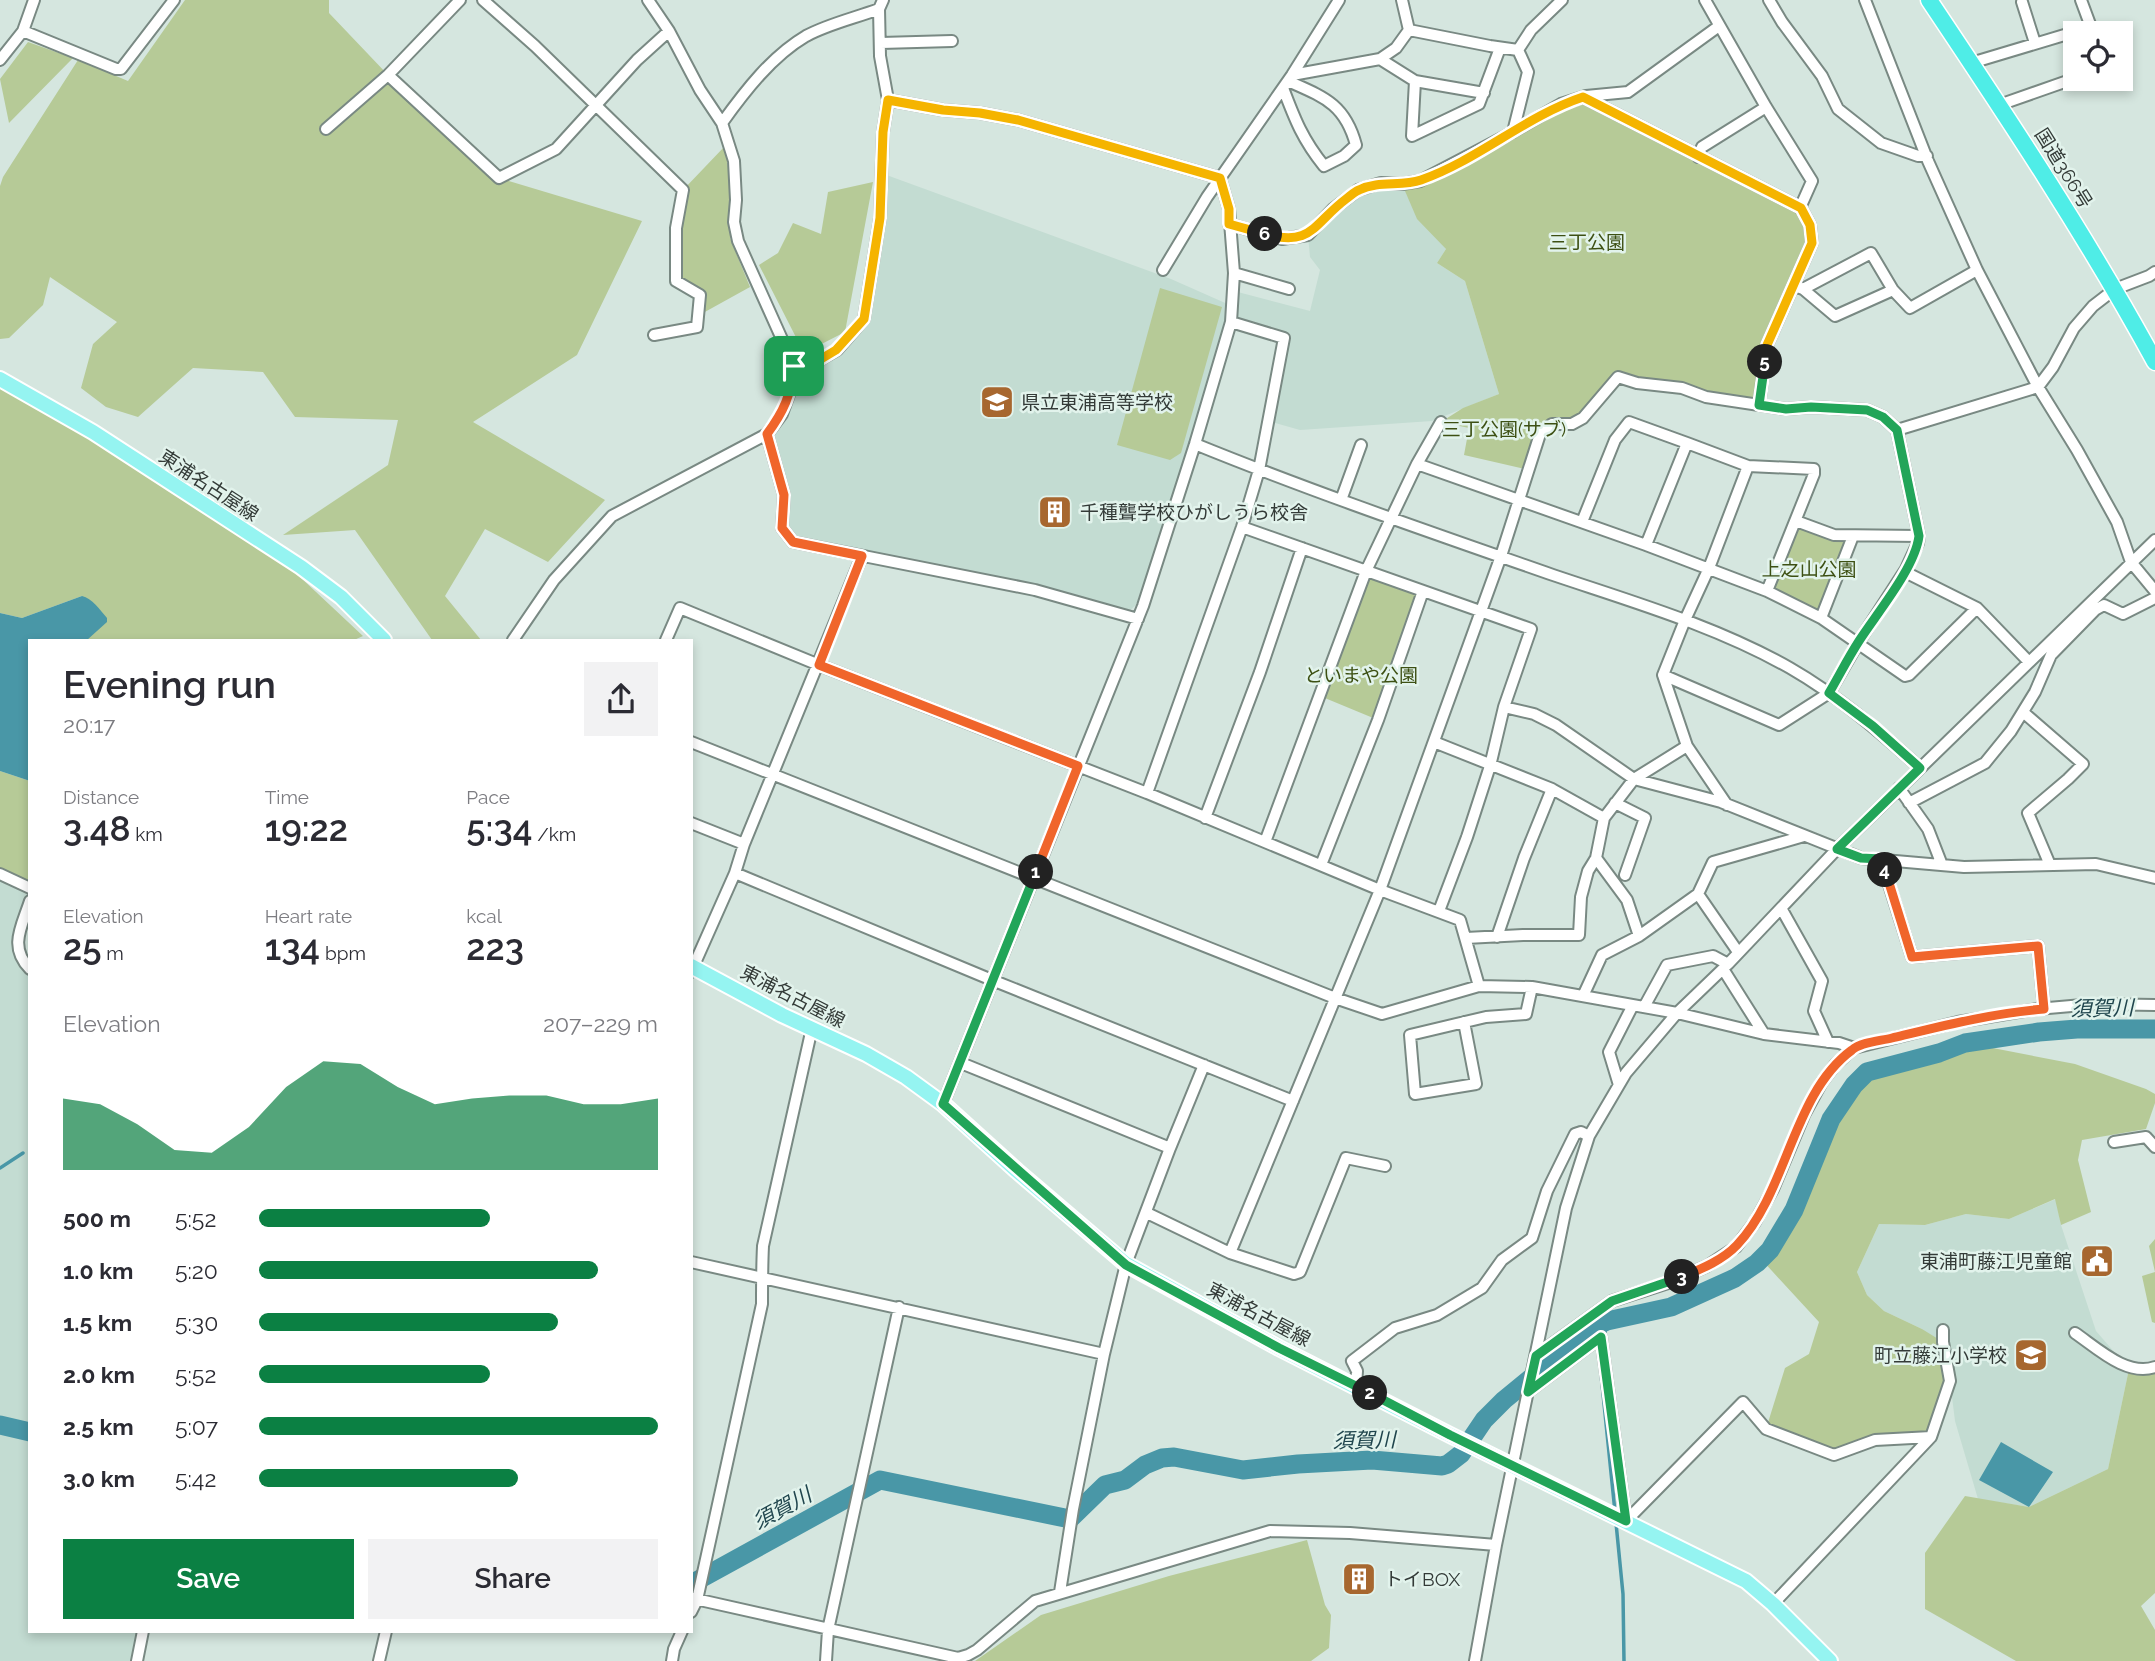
<!DOCTYPE html>
<html lang="en">
<head>
<meta charset="utf-8">
<style>
	:root { --surface:#fff; --page:#f2f2f3; --text:#2b2b33; --muted:#7c7c81; --accent:#0b8043 }
	body { margin:0; font-family:Raleway,"Noto Sans JP",sans-serif; background:var(--page); color:var(--text); height:100vh; display:flex; flex-direction:column; font-size:26px; white-space:nowrap }
	* { box-sizing:border-box; margin:0 }
	p { font-size:23px; color:var(--muted) }
	.icon { flex:none; width:38px; height:38px; fill:none; stroke:currentColor; stroke-width:2; stroke-linecap:round; stroke-linejoin:round }
	.map { position:relative; flex:1; overflow:hidden }
	.side { position:absolute; left:28px; top:639px; width:665px; height:994px; display:flex; flex-direction:column; background:var(--surface); border-radius:0px; box-shadow:0 4px 10px #0003 }
	.side>* { flex:none }
	.tools { position:absolute; left:2063px; top:21px; display:grid; gap:14px }
	.tools a { display:grid; place-items:center; width:70px; height:70px; border-radius:0px; background:var(--surface); box-shadow:0 4px 10px #0003; font-size:35px }
	.pin { position:absolute; display:grid; place-items:center; width:60px; height:60px; color:#fff; margin:-30px; border-radius:14px; box-shadow:0 4px 10px #0006 }
	.km { position:absolute; width:35px; height:35px; margin:-18px; border-radius:50%; background:#222; color:#fff; font-size:19px; line-height:35px; text-align:center }
	.round { display:grid; place-items:center; flex:none; width:74px; height:74px; border-radius:0px; background:var(--page) }
	.overview { display:flex; align-items:center; justify-content:space-between; height:119px; padding:0 35px }
	h1 { font-size:38px; font-weight:600; line-height:52px }
	.stats { display:grid; grid-template-columns:repeat(3,1fr); gap:10px; height:119px; padding:7px 35px }
	.stats div { display:grid; align-content:center }
	.stats b { font-size:35px; font-weight:600 }
	.stats small { font-size:19px; font-weight:400 }
	.stats p { font-size:19px }
	.chart { height:196px; padding:14px 35px }
	.chart p { display:flex; justify-content:space-between }
	.chart svg { width:100%; height:126px; margin-top:7px; fill:var(--accent); opacity:.7 }
	.cta { display:flex; gap:14px; margin-top:auto; padding:14px 35px }
	.cta a { flex:1; height:80px; border-radius:0px; background:var(--accent); color:#fff; font-size:28px; font-weight:600; line-height:80px; text-align:center }
	.cta a+a { background:var(--page); color:var(--text) }
	ul { padding:0 35px; list-style:none; font-size:23px }
	li { display:grid; grid-template-columns:112px 84px 1fr; align-items:center; height:52px }
	li i { height:18px; border-radius:9px; background:var(--accent) }
	.map>svg:first-child { display:block }
</style>
</head>
<body>
<div class="map">
<svg width="2155" height="1661" viewBox="0 0 2155 1661">
	<rect width="100%" height="100%" fill="#d5e6df"/>
	<path fill="#c3dcd2" d="M881,173l290,106 61,27 2,-15 76,20 10,-41 -10,-13 -2,-22 50,-45 44,-6 44,65 -9,14 28,18 34,113 -67,27 -132,9 -32,-9 16,-83 -52,-15 -96,282 -8,7 -84,-26 -232,-39 -30,-19 2,-33 -17,-61 15,-20 12,-48 22,-4 48,-43z
		M0,874l30,14v14l-14,43 14,24v662h107l-7,30h-130z
		M2056,1199l5,26 35,106 33,38 -21,100 -79,38 -51,-8 -23,-78 -5,-40 -28,-52 -38,-18 -17,-16 -10,-23 22,-48 46,1 41,-11 43,5z"/>
	<path fill="#b6ca97" d="M185,0h144v13l59,62 111,103 143,43 -65,134 -104,67 132,78 -57,62 -63,-33 -40,67 36,44h-49l-77,-110 -72,5 105,-70 10,-45 -103,-3 -32,-45 -70,-4 -55,49 -32,-10 -25,-19 12,-44 24,-22 -67,-45 -7,28 -34,33 -9,1v-153l3,-9 75,-117 50,21z
		M28,42l45,16 -64,65 -9,-44z
		M1583,97l217,111 12,35 -45,102 -8,60 -141,-28 -35,41 -31,6 -12,10 -11,36 -65,-15 5,-27 -28,-6 22,-14 36,-14 -34,-113 -28,-18 9,-14 -29,-30 -15,-35z
		M725,146l7,49 -2,43 20,49 -47,26 -3,-18 -24,-14 7,-91z
		M873,182l-28,150 -41,21 -45,-88 19,-12 15,-30 28,11 7,-42z
		M1160,288l62,19 -41,146 -11,7 -53,-15z
		M0,380l268,167 95,89 -9,4h-267l-5,-44 -60,22 -22,-5z
		M1802,526l43,13 1,4 -25,66 -4,1 -41,-21 -2,-3 24,-58z
		M1366,571l57,20 -45,129 -58,-24z
		M0,771l30,10v107l-30,-14z
		M1967,1043l108,21 71,25 9,5v9l-9,26 -64,11 -4,20 13,52 -30,13 -6,-26 -46,20 -43,-5 -41,11 -46,-1 -22,48 10,23 17,16 38,18 21,13 7,39 -19,56 -56,4 -41,14 -68,-26 19,-61 24,-14 10,-32 -58,-63 24,-35 20,-39 25,-64 44,-52z
		M2155,1239v84l-3,-1 -10,-46 13,-4 -6,-26z
		M2155,1367v226l-14,13 14,24v31h-139l-91,-52v-56l40,-57 64,11 79,-38 21,-100z
		M1307,1540l18,65 6,10 -2,33 -18,13h-336l66,-46 128,-39z"/>
	<path fill="#4997a7" d="M82,596c10,2 18,14 25,22v4l-20,18h-57v141l-30,-10v-158l22,5z
		M2001,1442l52,30 -24,35 -50,-27z"/>
	<g fill="none" stroke-linecap="round" stroke-linejoin="round">
		<path stroke="#4997a7" stroke-width="3.5" d="M0,1168l23,-15
			M1604,1338l3,-17
			M1601,1374l14,138
			M1616,1523l7,71 1,67"/>
		<path stroke="#4997a7" stroke-width="19" d="M0,1425l30,7
			M691,1584l189,-104 190,39 35,-34 20,-5 20,-15 17,-7 12,-1 69,13 55,-6 74,-4 70,6 6,-2 13,-10 23,-34 20,-20 89,-73 14,-6 64,-14 64,-29 22,-15 13,-13 24,-40 37,-91 23,-34 13,-13 72,-19 26,-10 74,-11 38,-3h78"/>
		<g stroke="#798983" stroke-width="14">
			<path id="minor" d="M460,0l-72,75 111,103 57,-29 81,-89 32,-29
				M483,0l52,46 148,144 -7,38v53l24,14 -3,32 -43,8
				M1705,0l61,107 46,74 -12,27
				M1769,0l13,22 40,54 16,33 43,34 37,13h9
				M1865,0l63,161 49,109 61,117 39,63 40,72 14,40 24,29
				M2081,0l10,27
				M2022,2l13,41
				M1409,30l81,16 28,4
				M23,31l93,38h5l53,-69
				M881,43l71,-2
				M1518,50l13,-20 31,-30
				M1380,59l35,22 -3,55 67,-32 21,-56
				M0,60l23,-29 11,-31
				M1971,63l120,-36 2,6
				M1292,75l88,-16 16,-11 13,-18 -7,-30
				M1415,81l69,12
				M1283,88c12,32 20,52 41,78l20,-10 12,-11c-11,-41 -32,-48 -68,-64
				M1583,97l218,111 9,17 2,18 -45,102 -8,60
				M888,100l55,10 37,3 38,7 202,58
				M1999,105l77,-27
				M722,123c23,-32 50,-67 84,-87 22,-12 49,-18 73,-27
				M326,129l62,-54
				M1513,132l15,-60 -10,-22
				M1698,157l4,-10 64,-40
				M1229,224l53,15 26,-4 25,-26 25,-19 23,-7 21,1 18,-3 82,-43 59,-34 25,-8 42,-4 91,-66
				M1163,270l44,-73 85,-122 47,-75
				M1234,273l55,16
				M1794,286l9,3 32,27 58,-26 17,18 67,-38
				M1803,289l68,-36 22,37
				M794,366l22,-4 21,-12 27,-31 16,-101 3,-86 5,-32 -8,-44 -1,-47 4,-9
				M1897,430l141,-43 15,-20 21,-39 19,-22 22,-17 34,-13 6,-4
				M767,434l17,61 -2,33 11,14 242,48 103,29
				M1195,444c118,48 238,89 358,131 80,27 163,51 237,93 47,27 89,63 130,100
				M1417,464l229,81 121,46 54,27 84,58 4,-1 68,-67
				M1341,500l20,-55
				M1796,521l38,14 85,1
				M1582,522l33,-82 14,-18 58,21
				M1242,527l289,102 -27,78 -14,59 -23,71 -28,74
				M1646,545l41,-102 61,23 66,3v5l-47,117
				M1905,572l72,36 52,54
				M1821,618l32,-82
				M513,640l41,-60 58,-64 155,-82 15,-20 9,-25 3,-23 -56,-125 -4,-19 2,-22 -2,-39 -12,-38 -22,-33 -31,-59 -21,-31
				M666,640l14,-32 139,57 328,128 233,97 80,30 19,66
				M1663,675l24,71 40,59
				M1504,707l30,7 22,11 78,54 87,23 140,56 103,9 132,-3 59,14
				M2023,712l60,52 -15,15 -40,34 22,52
				M691,742l644,256 47,16 97,-28 53,1 145,26 87,21 75,9 15,5
				M1434,742l118,47 52,29 -8,40 -8,13 -7,26 -2,38h-56l-57,3
				M1899,788l29,41 14,36
				M1147,793l95,-266 17,-57 25,-132 -53,-16
				M1615,803l30,15 -20,57
				M1909,803l76,-40 26,-32 24,-39 16,-37 44,-45 9,-5 19,9 32,-16
				M1205,818l55,-146 42,-124
				M1604,818l30,-39 53,-33
				M691,823l53,21
				M1265,842l101,-271 51,-107 24,-42
				M1596,858l31,42 12,36
				M1881,859l31,98 126,-11 6,63
				M1321,865l57,-145 45,-129
				M735,873l257,107 301,121
				M0,874l30,14
				M1698,894l40,58
				M30,901c-8,25 -22,46 0,68
				M1781,908l41,73 -8,30 14,31
				M1497,937l27,-79 28,-69
				M1723,969l41,65
				M691,972l44,-99 9,-29 118,-288
				M1583,996l19,-41 37,-19 59,-42 15,-32 91,-26
				M1644,1007l23,-42 46,-9 15,8
				M1464,1022l12,62 -61,10 -5,-59 76,-18 40,-3 6,-27
				M961,1063l209,85
				M1619,1085l-10,-33 24,-47
				M943,1104l200,-498 52,-162 36,-122 3,-49 -5,-64 -9,-31
				M2114,1142l32,-5 9,10
				M1147,1213l83,40 64,21 6,-2 46,-114 39,8
				M1230,1253l150,-363 121,-334 39,-122 12,-10h20l11,-6 35,-41 19,6 45,5 24,9 80,12 25,-2 56,3 16,7 14,13 22,106 -1,7 -12,26 -48,74 -29,50 -50,32 -116,-50 22,-55 24,-52 39,-102
				M691,1262l413,92
				M2075,1333c22,15 52,44 80,34
				M1537,1355l75,-54 59,-19 36,-16 29,-19 19,-25 18,-33 31,-74 18,-33 13,-17 19,-17 104,-26 79,-13 57,-5 61,1
				M1356,1386l1,-15 -5,-10 43,-33 42,-13 45,-27 20,-28 30,-22 15,-47 28,-57 6,-2 8,4
				M1528,1392l73,-55 25,184
				M1626,1521l117,-119 23,27 68,26 41,-15 56,-3
				M1060,1592l13,-83 31,-155 22,-90 44,-116 34,-83
				M691,1598l267,60 10,-3 9,-5 58,-49 235,-70 80,2 146,12
				M1773,1604l158,-167 19,-56 -7,-39v-12
				M691,1612l6,-12 65,-296c0,-19 0,-38 1,-58l49,-218
				M137,1661l6,-30
				M379,1661l7,-30
				M672,1661l2,-12 8,-18
				M826,1661l2,-31 71,-323
				M1475,1661l21,-116 70,-337 23,-72 37,-63 51,-60 51,-49 109,-115 318,-309"/>
		</g>
		<g stroke="#fff" stroke-width="18">
			<path id="major" d="M0,379l93,53 208,135 40,30 43,43
				M691,966l91,49 84,39 40,23 37,27 74,67 109,93 153,84 171,87 296,146 27,23 57,57"/>
		</g>
		<g stroke="#fff" stroke-width="19">
			<path id="highway" d="M1929,0c79,118 158,237 226,362"/>
		</g>
		<use href="#minor" stroke="#fff" stroke-width="10"/>
		<use href="#major" stroke="#95f4f1" stroke-width="14"/>
		<use href="#highway" stroke="#4fede7" stroke-width="16"/>
	</g>
	<g fill="none" stroke-linecap="round" stroke-linejoin="round">
		<g stroke="#fff" stroke-width="14">
			<path id="split-1" d="M794,366c-3,29 -10,45 -27,68l17,61 -2,33 11,14 69,14 -43,109 259,101 -42,106"/>
		</g>
		<g stroke="#fff" stroke-width="14">
			<path id="split-2" d="M1036,872l-93,232 183,161 153,83 91,45"/>
		</g>
		<g stroke="#fff" stroke-width="14">
			<path id="split-3" d="M1370,1393l80,42 176,86 -25,-184 -73,55 8,-36 76,-55 70,-24"/>
		</g>
		<g stroke="#fff" stroke-width="14">
			<path id="split-4" d="M1682,1277c19,-8 41,-17 55,-32 51,-54 55,-151 115,-195 9,-8 28,-9 40,-12 50,-12 101,-25 152,-29l-6,-63 -126,11 -27,-87"/>
		</g>
		<g stroke="#fff" stroke-width="14">
			<path id="split-5" d="M1765,362l-6,43 27,4 25,-2 56,3 16,7 14,13 22,106c-4,32 -42,77 -60,105 -11,17 -20,35 -30,52l44,33 47,42 -83,81 24,9 20,1 4,11"/>
		</g>
		<g stroke="#fff" stroke-width="14">
			<path id="split-6" d="M1265,234c47,13 48,-10 81,-35 4,-3 8,-7 13,-9 20,-10 42,-3 62,-10 57,-20 105,-64 162,-83l218,111 9,17 2,18 -45,102 -2,17"/>
		</g>
		<g stroke="#fff" stroke-width="14">
			<path id="split-7" d="M794,366l22,-4 20,-12 28,-31 16,-101 3,-86 5,-32 55,10 37,3 38,7 202,58 9,31v15l36,10"/>
		</g>
		<use href="#split-1" stroke="#f0652b" stroke-width="9"/>
		<use href="#split-2" stroke="#22a559" stroke-width="9"/>
		<use href="#split-3" stroke="#22a559" stroke-width="9"/>
		<use href="#split-4" stroke="#f0652b" stroke-width="9"/>
		<use href="#split-5" stroke="#22a559" stroke-width="9"/>
		<use href="#split-6" stroke="#f5b400" stroke-width="9"/>
		<use href="#split-7" stroke="#f5b400" stroke-width="9"/>
	</g>
	<defs>
		<g id="school-square" transform="scale(1.75)"><rect x="-9" y="-9" width="18" height="18" rx="4" fill="#a7672f" stroke="#e2f3ec"/><path d="M0-5L7-2L0 1L-7-2ZM-4 1L0 2.5L4 1V4Q0 6-4 4Z" fill="#fff"/></g>
		<g id="building-square" transform="scale(1.75)"><rect x="-9" y="-9" width="18" height="18" rx="4" fill="#a7672f" stroke="#e2f3ec"/><path d="M-4-6H4V6H1V3H-1V6H-4ZM-2.5-4.3h1.7v1.8h-1.7ZM.8-4.3h1.7v1.8H.8ZM-2.5-1h1.7V.8h-1.7ZM.8-1h1.7V.8H.8Z" fill="#fff"/></g>
		<g id="civic-square" transform="scale(1.75)"><rect x="-9" y="-9" width="18" height="18" rx="4" fill="#a7672f" stroke="#e2f3ec"/><path d="M-.6-6.5H3V-4.5H.6V-3L4-1V1h2V6H-6V1h2V-1L-.6-3ZM-1.2 2.5V6h2.4V2.5Z" fill="#fff"/></g>
	</defs>
	<g fill-rule="evenodd">
		<use href="#school-square" x="997" y="402"/>
		<use href="#building-square" x="1055" y="512"/>
		<use href="#civic-square" x="2097" y="1261"/>
		<use href="#school-square" x="2031" y="1355"/>
		<use href="#building-square" x="1359" y="1579"/>
	</g>
	<g text-anchor="middle" dominant-baseline="central" stroke-width="5" stroke-linejoin="round" paint-order="stroke">
		<g font-size="19" fill="#343b38" stroke="#e2f3ec">
			<text transform="translate(2064 168) rotate(58)">国道366号</text>
			<text transform="translate(209 485) rotate(33)">東浦名古屋線</text>
			<text transform="translate(793 996) rotate(27)">東浦名古屋線</text>
			<text transform="translate(1259 1314) rotate(28)">東浦名古屋線</text>
		</g>
		<g font-size="19" fill="#3d5013" stroke="#e2f3ec">
			<text x="1587" y="242">三丁公園</text>
			<text x="1504" y="429">三丁公園(サブ)</text>
			<text x="1809" y="569">上之山公園</text>
			<text x="1361" y="675">といまや公園</text>
		</g>
		<g font-size="19" fill="#343b38" stroke="#e2f3ec" text-anchor="start">
			<text x="1021" y="402">県立東浦高等学校</text>
			<text x="1080" y="512">千種聾学校ひがしうら校舎</text>
			<text x="2072" y="1261" text-anchor="end">東浦町藤江児童館</text>
			<text x="2007" y="1355" text-anchor="end">町立藤江小学校</text>
			<text x="1384" y="1579">トイBOX</text>
		</g>
		<g font-size="21" font-style="italic" fill="#20454d" stroke="#e2f3ec">
			<text transform="translate(2102 1008) rotate(-1)">須賀川</text>
			<text transform="translate(1364 1440) rotate(-1)">須賀川</text>
			<text transform="translate(782 1508) rotate(-29)">須賀川</text>
		</g>
	</g>
</svg>
<div class="tools">
<a><svg class="icon" aria-label="locate" viewBox="0 0 24 24"><circle cx="12" cy="12" r="6"/><path d="M12 2v4M12 18v4M2 12h4M18 12h4"/></svg></a>
</div>
<div class="pin" style="left:794px;top:366px;background:#1e9e55"><svg class="icon" aria-label="arrive" viewBox="0 0 24 24"><path d="M6 21V4h12l-3 4 3 4H6"/></svg></div>
<b class="km" style="left:1036px;top:872px">1</b>
<b class="km" style="left:1370px;top:1393px">2</b>
<b class="km" style="left:1682px;top:1277px">3</b>
<b class="km" style="left:1885px;top:870px">4</b>
<b class="km" style="left:1765px;top:362px">5</b>
<b class="km" style="left:1265px;top:234px">6</b>
<section class="side">
<div class="overview"><div><h1>Evening run</h1><p>20:17</p></div><a class="round"><svg class="icon" aria-label="share" viewBox="0 0 24 24"><path d="M12 15V3M7 8l5-5 5 5M5 13v7h14v-7"/></svg></a></div>
<div class="stats">
<div><p>Distance</p><b>3.48<small> km</small></b></div>
<div><p>Time</p><b>19:22</b></div>
<div><p>Pace</p><b>5:34<small> /km</small></b></div>
</div>
<div class="stats">
<div><p>Elevation</p><b>25<small> m</small></b></div>
<div><p>Heart rate</p><b>134<small> bpm</small></b></div>
<div><p>kcal</p><b>223</b></div>
</div>
<div class="chart"><p><span>Elevation</span>207–229 m</p>
<svg viewBox="0 0 160 44" preserveAspectRatio="none"><path d="M0 44V19L10 21L20 28L30 37L40 38L50 29L60 15L70 6L80 7L90 15L100 21L110 19L120 18L130 18L140 21L150 21L160 19V44z"/></svg>
</div>
<ul>
<li><b>500 m</b>5:52<i style="width:58%"></i></li>
<li><b>1.0 km</b>5:20<i style="width:85%"></i></li>
<li><b>1.5 km</b>5:30<i style="width:75%"></i></li>
<li><b>2.0 km</b>5:52<i style="width:58%"></i></li>
<li><b>2.5 km</b>5:07<i style="width:100%"></i></li>
<li><b>3.0 km</b>5:42<i style="width:65%"></i></li>
</ul>
<div class="cta"><a>Save</a><a>Share</a></div>
</section>
</div>
</body>
</html>
